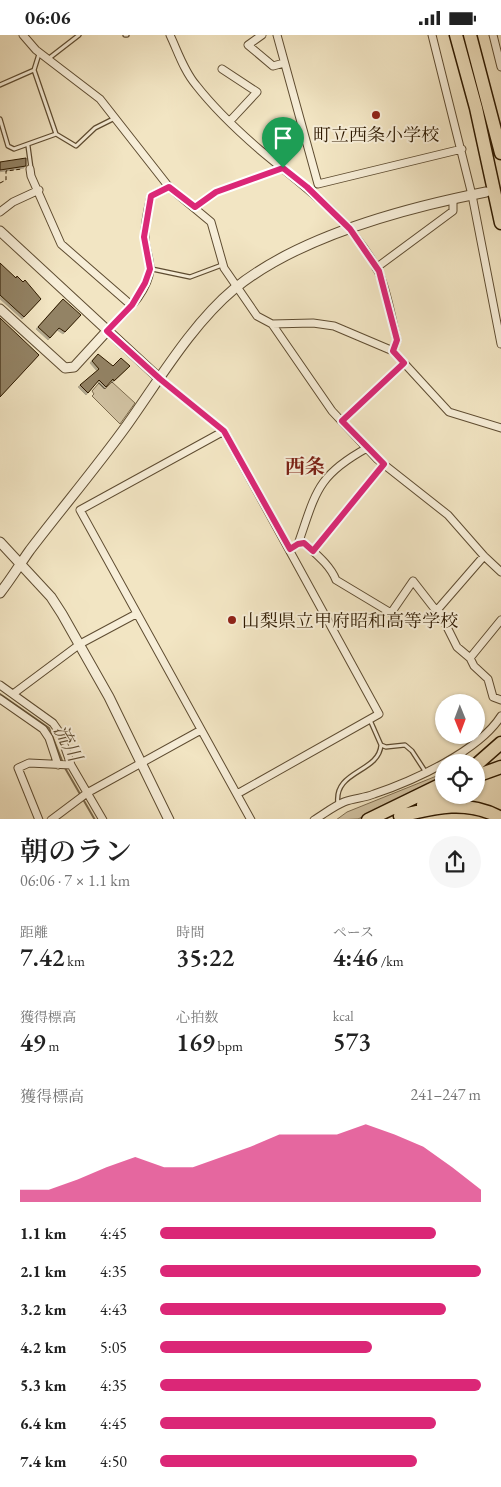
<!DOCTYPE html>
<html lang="ja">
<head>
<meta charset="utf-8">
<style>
	:root { --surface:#fff; --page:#f6f6f6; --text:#222; --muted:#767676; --accent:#db2777 }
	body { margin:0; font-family:"EB Garamond","Noto Serif JP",serif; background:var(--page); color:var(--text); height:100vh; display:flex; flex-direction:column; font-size:19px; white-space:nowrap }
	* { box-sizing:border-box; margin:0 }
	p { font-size:16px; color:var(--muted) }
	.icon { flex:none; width:28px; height:28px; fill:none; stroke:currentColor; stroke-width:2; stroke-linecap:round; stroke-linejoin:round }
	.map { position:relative; height:784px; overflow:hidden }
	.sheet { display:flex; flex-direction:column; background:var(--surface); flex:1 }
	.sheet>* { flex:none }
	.needle { width:32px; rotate:179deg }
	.buttons { position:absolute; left:435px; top:659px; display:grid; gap:10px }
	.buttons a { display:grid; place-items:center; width:50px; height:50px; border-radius:50%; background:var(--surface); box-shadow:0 1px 4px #0004; font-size:25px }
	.pin { position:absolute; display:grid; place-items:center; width:42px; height:42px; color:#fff; margin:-51px -21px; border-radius:50% 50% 50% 0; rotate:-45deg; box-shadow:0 0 5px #0007 }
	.pin .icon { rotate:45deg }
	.round { display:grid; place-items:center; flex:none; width:52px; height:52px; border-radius:26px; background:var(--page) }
	.head { display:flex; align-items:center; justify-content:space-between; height:85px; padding:0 20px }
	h1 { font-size:28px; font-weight:600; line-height:38px }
	.figures { display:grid; grid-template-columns:repeat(3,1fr); gap:8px; height:85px; padding:5px 20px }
	.figures div { display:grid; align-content:center }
	.figures b { font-size:25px; font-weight:600 }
	.figures small { font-size:14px; font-weight:400 }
	.figures p { font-size:14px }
	.chart { height:140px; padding:10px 20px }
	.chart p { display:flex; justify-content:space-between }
	.chart svg { width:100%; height:90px; margin-top:5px; fill:var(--accent); opacity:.7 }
	ul { padding:0 20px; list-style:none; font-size:16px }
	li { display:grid; grid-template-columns:80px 60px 1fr; align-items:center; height:38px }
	li i { height:12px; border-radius:6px; background:var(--accent) }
	.status { display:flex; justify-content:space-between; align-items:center; height:35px; padding:0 25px; background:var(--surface); direction:ltr }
	.status svg { height:14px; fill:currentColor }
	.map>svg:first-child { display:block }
</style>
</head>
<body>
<div class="status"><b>06:06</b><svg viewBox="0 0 49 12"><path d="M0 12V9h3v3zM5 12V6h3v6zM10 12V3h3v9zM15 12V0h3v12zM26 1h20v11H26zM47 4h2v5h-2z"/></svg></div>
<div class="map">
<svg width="501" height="785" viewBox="0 0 501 785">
	<defs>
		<filter id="shadow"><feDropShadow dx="-2" dy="2" stdDeviation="0" flood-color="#0004"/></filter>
	</defs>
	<rect width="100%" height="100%" fill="#f2e5c3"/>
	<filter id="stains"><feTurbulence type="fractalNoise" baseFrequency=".004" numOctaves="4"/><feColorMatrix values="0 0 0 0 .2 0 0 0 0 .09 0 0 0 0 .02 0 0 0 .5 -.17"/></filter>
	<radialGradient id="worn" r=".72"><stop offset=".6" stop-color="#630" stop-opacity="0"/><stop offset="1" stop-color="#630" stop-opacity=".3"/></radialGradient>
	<path fill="#d1c2a2" stroke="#7f6e51" d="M112,347l23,21 -15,21 -28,-28 2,-2 -2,-3 7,-8 6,6z
		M444,738v4l-86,42 -22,1 11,-8z"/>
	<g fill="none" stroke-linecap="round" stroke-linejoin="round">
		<path stroke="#7b6a4d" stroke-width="2" d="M0,659l49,34 14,35
			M65,733l30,52"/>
	</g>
	<path fill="#938365" stroke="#2d1900" filter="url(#shadow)" d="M26,123v8l-26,4v-8z
		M0,228l16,15 1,-2 6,6 2,-2 16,19 -17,18 -24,-22z
		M63,264l18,16 -16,17 -6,-4 -9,10 -12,-11z
		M0,283l39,37 -39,42z
		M98,319l15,12 8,-8 9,8 -16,15 -1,-2 -7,8 -7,-7 -11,13 -8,-8 19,-16 -7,-8z"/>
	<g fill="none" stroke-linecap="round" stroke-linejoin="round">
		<g stroke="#5e4c31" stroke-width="5.5">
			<path id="service" d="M125,0h2
				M48,24l31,-24
				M34,35l22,64 20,12 19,-18 20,-10
				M0,50l34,-15 5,-16
				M0,84l8,27 6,3 42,-15
				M28,111l3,22
				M195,172l21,-15 67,-24
				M152,234l38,8 32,-12
				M342,385l62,-56
				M370,685l11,25 5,2 19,-2 7,6 13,20
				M338,769c-5,-34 41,-31 43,-59"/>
		</g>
		<g stroke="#5e4c31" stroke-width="9">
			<path id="minor" d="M23,0l13,15 64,49 69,88 42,35 13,46 33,48 15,8 60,87 45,48 71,56 36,41 17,16
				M170,0c8,17 14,36 26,50 18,23 42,46 64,65 43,36 92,70 118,121 9,17 14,50 19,69l-4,11
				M262,0l-14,10 25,21 11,-3
				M277,0l41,149 144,-35
				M432,0l40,160 29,149
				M493,0l8,32
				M222,34l35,23 -27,29
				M30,134l1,7 30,68 70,61
				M0,177l13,-10 26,-12
				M376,233l77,-57v-12
				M272,289l41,-1 21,3 59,25 56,61 52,16
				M107,296c16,-17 41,-37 43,-62 0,-11 -5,-21 -5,-31 -1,-13 3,-29 6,-42l18,-9
				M160,344l64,52
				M298,509l6,-1c12,11 26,22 32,37l55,33 22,-32 21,27 4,1 19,38 13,11 31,-38
				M295,511l3,-2c18,-51 18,-68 69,-96
				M313,516l71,-87
				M438,574l46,-53
				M470,623l4,8 14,13 5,18 8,3
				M0,650l53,38 7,10 11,32 32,55
				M13,659l67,-50 56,-30
				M0,664l43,30 6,9 9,27
				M237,759l142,-80 -155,-283 -144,79 171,310
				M39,785l-21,-52 11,-5 42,2
				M51,785l36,-27 114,-63
				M314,785c10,-6 20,-14 30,-18 10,-4 21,-4 30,-8 39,-13 105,-43 127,-78"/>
		</g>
		<g stroke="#5e4c31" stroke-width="11">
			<path id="tertiary" d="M0,196l160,148
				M0,274l65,59 9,-1 33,-36
				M0,507l51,55 11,17 47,83 60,123
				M0,558c11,-14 20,-29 30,-43 32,-42 66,-82 97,-125 32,-45 65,-101 107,-136 65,-53 171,-81 252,-97"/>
		</g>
		<g stroke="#2d1900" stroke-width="15">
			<path id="motorway" d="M456,0l20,73 25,115
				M470,0l31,118
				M476,730l25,-22
				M476,741l25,-9
				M423,770l23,-10
				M400,781c35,-9 68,-17 101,2
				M368,785l76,-37"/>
		</g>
		<path stroke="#2d1900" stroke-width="1" stroke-dasharray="4 2.5" stroke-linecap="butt" d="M0,148l6,-3v-9l16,-2"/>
		<use href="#service" stroke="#f7eed8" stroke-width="3"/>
		<use href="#minor" stroke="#f7eed8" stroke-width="7"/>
		<use href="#tertiary" stroke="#f7eed8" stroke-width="9"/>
		<use href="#motorway" stroke="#f2e5c3" stroke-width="12"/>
	</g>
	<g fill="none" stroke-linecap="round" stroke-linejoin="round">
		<g stroke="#fff" stroke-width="10">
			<path id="route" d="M283,133l24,19 43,42 29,42 18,69 -4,11 11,12 -62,58 42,43 -71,87 -9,-8 -6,1 -8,5 -66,-118 -64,-52 -53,-48 25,-26 13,-22 5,-14 -6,-32 7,-41 18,-9 26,20 21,-15z"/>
		</g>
		<use href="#route" stroke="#db2777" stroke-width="6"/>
	</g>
	<g fill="#8f2418" stroke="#f7eed8" stroke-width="2">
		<circle cx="376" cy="80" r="5"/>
		<circle cx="232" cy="585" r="5"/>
	</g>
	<g text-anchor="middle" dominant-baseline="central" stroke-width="4" stroke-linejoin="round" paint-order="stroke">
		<g font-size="18" fill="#2d1900" stroke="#f7eed8">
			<text x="376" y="99">町立西条小学校</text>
			<text x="242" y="585" text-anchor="start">山梨県立甲府昭和高等学校</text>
		</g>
		<g font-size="19" font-style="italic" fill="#614f34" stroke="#f7eed8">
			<text transform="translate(68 708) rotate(63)">流川</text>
		</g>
		<g font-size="20" font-weight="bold" fill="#7a1f14" stroke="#f7eed8">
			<text x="305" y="431">西条</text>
		</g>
	</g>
	<rect width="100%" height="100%" filter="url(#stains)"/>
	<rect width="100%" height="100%" fill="url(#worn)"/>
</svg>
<div class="buttons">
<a><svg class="needle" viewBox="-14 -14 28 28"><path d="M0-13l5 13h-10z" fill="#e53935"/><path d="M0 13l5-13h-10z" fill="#767676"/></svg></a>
<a><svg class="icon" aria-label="locate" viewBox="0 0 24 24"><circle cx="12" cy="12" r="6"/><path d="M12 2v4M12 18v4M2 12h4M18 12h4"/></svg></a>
</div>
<div class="pin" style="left:283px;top:133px;background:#1e9e55"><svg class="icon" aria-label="arrive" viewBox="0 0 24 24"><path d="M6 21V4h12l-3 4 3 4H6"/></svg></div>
</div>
<section class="sheet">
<div class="head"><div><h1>朝のラン</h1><p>06:06 · 7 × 1.1 km</p></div><a class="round"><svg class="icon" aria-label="share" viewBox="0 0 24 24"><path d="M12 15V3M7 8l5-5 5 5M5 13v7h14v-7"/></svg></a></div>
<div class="figures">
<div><p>距離</p><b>7.42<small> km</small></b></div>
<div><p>時間</p><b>35:22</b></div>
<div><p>ペース</p><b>4:46<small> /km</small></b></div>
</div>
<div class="figures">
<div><p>獲得標高</p><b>49<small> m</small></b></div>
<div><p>心拍数</p><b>169<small> bpm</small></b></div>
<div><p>kcal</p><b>573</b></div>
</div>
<div class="chart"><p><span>獲得標高</span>241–247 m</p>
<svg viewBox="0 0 160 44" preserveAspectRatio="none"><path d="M0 44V38L10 38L20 33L30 27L40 22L50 27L60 27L70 22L80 17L90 11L100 11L110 11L120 6L130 11L140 17L150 27L160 38V44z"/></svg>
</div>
<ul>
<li><b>1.1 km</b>4:45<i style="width:86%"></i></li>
<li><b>2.1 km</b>4:35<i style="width:100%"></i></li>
<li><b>3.2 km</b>4:43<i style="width:89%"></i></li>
<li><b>4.2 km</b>5:05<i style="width:66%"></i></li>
<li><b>5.3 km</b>4:35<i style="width:100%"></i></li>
<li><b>6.4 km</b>4:45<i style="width:86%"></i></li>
<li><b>7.4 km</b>4:50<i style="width:80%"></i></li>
</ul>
</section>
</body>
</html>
